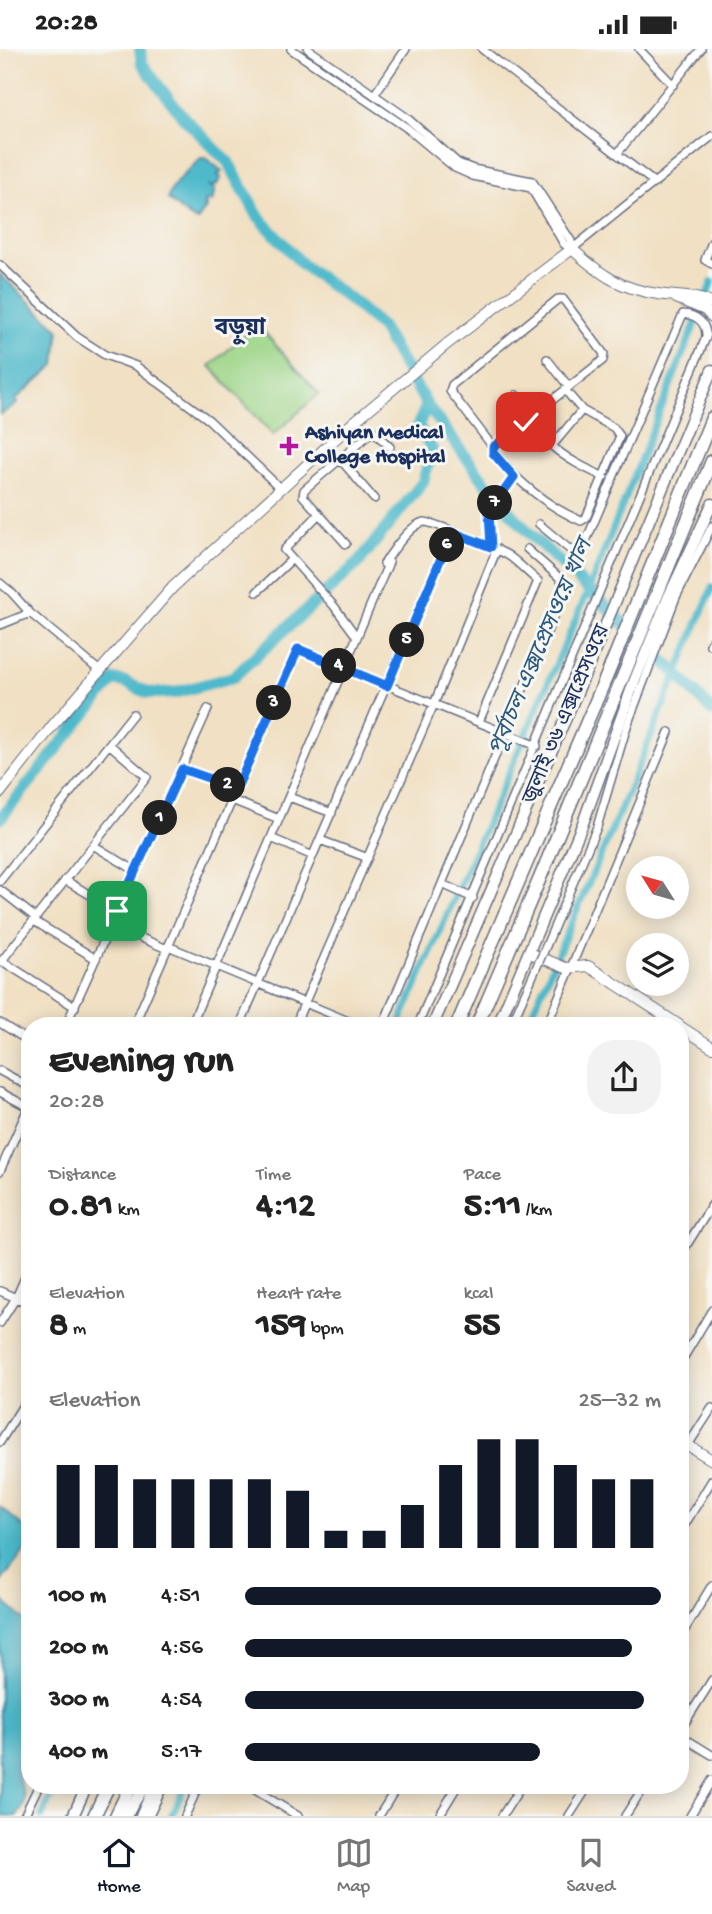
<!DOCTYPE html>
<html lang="en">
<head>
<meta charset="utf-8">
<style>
	:root { --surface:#fff; --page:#f2f2f2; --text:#222; --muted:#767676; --line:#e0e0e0; --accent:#111827 }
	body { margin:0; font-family:"Gochi Hand","Noto Sans Bengali",sans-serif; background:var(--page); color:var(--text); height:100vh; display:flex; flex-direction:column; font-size:26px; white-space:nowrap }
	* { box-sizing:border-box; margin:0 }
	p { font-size:23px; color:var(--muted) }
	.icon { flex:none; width:38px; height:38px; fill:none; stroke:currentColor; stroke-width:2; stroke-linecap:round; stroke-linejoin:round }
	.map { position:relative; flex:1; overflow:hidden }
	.sheet { position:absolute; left:21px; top:968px; width:668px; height:777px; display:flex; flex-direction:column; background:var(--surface); border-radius:28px; box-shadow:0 4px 18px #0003 }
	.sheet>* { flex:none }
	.needle { width:46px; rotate:307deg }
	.fabs { position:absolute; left:626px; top:807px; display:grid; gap:14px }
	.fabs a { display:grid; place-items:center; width:63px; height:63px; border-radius:50%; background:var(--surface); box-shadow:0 4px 18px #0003; font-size:35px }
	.pin { position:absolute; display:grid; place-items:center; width:60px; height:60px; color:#fff; margin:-30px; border-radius:14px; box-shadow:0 4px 10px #0006 }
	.km { position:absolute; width:35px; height:35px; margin:-18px; border-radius:50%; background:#222; color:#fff; font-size:19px; line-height:35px; text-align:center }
	.round { display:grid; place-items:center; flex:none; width:74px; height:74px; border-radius:28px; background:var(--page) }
	.headline { display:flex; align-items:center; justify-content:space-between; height:119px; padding:0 28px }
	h1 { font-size:38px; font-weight:800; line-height:52px }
	.figures { display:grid; grid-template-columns:repeat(3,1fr); gap:10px; height:119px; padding:7px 28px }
	.figures div { display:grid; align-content:center }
	.figures b { font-size:35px; font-weight:800 }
	.figures small { font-size:19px; font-weight:400 }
	.figures p { font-size:19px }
	.chart { height:196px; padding:14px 28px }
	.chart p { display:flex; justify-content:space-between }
	.chart svg { width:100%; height:126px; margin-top:7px; stroke:var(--accent); stroke-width:6 }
	ul { padding:0 28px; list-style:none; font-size:23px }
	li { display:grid; grid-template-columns:112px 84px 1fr; align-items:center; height:52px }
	li i { height:18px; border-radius:9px; background:var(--accent) }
	.status { display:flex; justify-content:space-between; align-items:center; height:49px; padding:0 35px; background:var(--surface); direction:ltr }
	.status svg { height:19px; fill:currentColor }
	.tabs { display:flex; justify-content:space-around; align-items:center; height:98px; border-top:2px solid var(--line); background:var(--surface); font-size:19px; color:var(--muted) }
	.tabs a { display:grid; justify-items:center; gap:4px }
	.tabs .current { color:var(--accent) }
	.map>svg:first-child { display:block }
</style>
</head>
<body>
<div class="status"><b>20:28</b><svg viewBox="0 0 49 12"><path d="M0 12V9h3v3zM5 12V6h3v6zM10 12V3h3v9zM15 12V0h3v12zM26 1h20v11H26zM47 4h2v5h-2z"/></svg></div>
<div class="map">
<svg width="712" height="1767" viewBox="0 0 712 1767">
	<rect width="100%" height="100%" fill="#f6f6f2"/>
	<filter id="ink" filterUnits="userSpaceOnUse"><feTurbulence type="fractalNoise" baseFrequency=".0143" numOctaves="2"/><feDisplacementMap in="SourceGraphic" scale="14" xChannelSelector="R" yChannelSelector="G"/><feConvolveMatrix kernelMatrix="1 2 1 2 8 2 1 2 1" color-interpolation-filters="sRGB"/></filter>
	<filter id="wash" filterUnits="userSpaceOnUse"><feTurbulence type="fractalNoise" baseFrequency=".00686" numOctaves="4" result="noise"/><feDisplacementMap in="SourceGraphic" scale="28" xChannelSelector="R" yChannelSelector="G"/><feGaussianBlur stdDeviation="1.57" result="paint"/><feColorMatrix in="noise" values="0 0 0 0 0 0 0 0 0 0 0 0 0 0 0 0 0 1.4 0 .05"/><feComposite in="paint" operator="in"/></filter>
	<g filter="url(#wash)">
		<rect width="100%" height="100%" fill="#f1e0c3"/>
		<path fill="#9dd587" stroke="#5c8272" stroke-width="2" d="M257,275l62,70 -46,41 -63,-69z"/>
		<path fill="#4eb9cb" stroke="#347494" stroke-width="2" d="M201,109h5l16,13 -4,4 3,2 -5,9h-7l6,4 -3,12 -4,-2 -3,1 2,4 -3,1 2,2 -9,13c-11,-5 -20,-14 -29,-22 3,-16 22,-29 33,-41z
			M0,225l59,56 -4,35 -39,34 2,4 -18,12z
			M0,1458l30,25v18l-3,-2 -27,35z
			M0,1549l30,27v117c-29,32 1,45 -7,65 -1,3 -4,6 -7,9h-16z"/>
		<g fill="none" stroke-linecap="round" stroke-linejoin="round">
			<path stroke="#4eb9cb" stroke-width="7" d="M704,253l8,-20
				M399,976l190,-436 110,-275
				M527,976l90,-207 95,-230
				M42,1767l14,-31
				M171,1767l15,-31"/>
			<path stroke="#4eb9cb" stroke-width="12" d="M140,0l2,14 19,26 23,29 44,44 30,54 45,49 45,33 33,29 46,78 63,84 39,44 147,140 36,38
				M0,770l113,-139 12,2 23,11h26l59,-16 125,-114 65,-81 9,-33 -14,-24 9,-20"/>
		</g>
	</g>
	<g filter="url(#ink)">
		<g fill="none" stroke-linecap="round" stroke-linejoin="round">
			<g stroke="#666d81" stroke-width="10">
				<path id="street" d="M291,0l116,79 48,40 18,8 58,12 33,56 8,5
					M308,0l98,68 52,46 15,6 59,12 39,60 1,8
					M482,0l135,105 84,-105
					M639,0l34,36
					M374,46l32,-46
					M617,105l38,29
					M712,193l-7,18 7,4
					M572,200l140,-113
					M0,216l77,72 28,18 31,11 73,54 72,69
					M547,310l22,28
					M516,346l17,22
					M526,373c11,3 17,15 25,23 15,14 34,23 53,32
					M552,397l30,-36
					M493,398l110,-87 1,-6 -41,-55h-5l-106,86 -2,6 43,56v6c26,29 52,52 88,68l5,-3 34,-82 -6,-8 -32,-18 -17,-20
					M340,410l34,40
					M319,465l-35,36 50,56 23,31
					M539,475l30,25 12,-1 5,-7 97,-227c14,1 24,9 23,24
					M346,495l-43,-48 1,-6 69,-59 17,16
					M491,498l-2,-35 25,-36
					M384,515c7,-11 26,-39 40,-42 8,-1 76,28 85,34 10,7 19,17 29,25l-59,141
					M0,534l11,9 19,21 71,59
					M257,543l35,-33
					M0,576l30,-12
					M710,596l2,-4
					M182,720l55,19
					M289,748l43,16
					M232,751l47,19
					M271,789l42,18
					M320,791l48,18
					M93,796l43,26
					M65,831l52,31
					M0,832l133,-167
					M442,835l31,14
					M0,841l36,28
					M34,872l62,38
					M111,876l56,24
					M168,897l185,77 -1,2
					M543,904l54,-126 30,-101 49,-129 36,-71
					M2,912l73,46
					M0,914l147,-186 -38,-33
					M0,974l30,19
					M66,976l142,-316
					M134,976l164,-376 239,97
					M191,976l198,-463
					M240,976l212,-493
					M295,976l139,-321 63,-155
					M383,976l181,-434 -3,-12 -34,-30
					M418,976l289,-690
					M511,976l27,-61
					M547,976l122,-293
					M0,1022l30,16
					M0,1043l30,16
					M0,1122l28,-63
					M681,1205l31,-49
					M0,1242l30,13
					M0,1274l16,-25 14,-32
					M681,1313l31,-52
					M0,1393l30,-48
					M688,1396l24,-37
					M681,1482l31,-51
					M681,1587l31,-51
					M681,1680l31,-49
					M681,1687l31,19
					M247,1736l51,31
					M24,1767l15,-31
					M149,1767l15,-31
					M185,1767l14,-31
					M379,1767l19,-31
					M439,1767l19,-31
					M502,1767l20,-31
					M569,1767l20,-31
					M625,1767l20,-31
					M690,1767l22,-36"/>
			</g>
			<g stroke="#666d81" stroke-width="12">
				<path id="secondary" d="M676,249l29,12 7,7
					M0,744l53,-68 120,-138 182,-166 92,-77 125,-95c28,25 48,40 86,45 19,3 36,1 54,9
					M530,904l36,15 22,-2 91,59
					M681,978l31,20
					M681,1392l31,19"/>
			</g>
			<g stroke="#666d81" stroke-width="13">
				<path id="primary" d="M433,976l155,-358 124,-297
					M498,976l85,-202 51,-141 35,-86 43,-92
					M73,1767l14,-31
					M126,1767l19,-31
					M141,1767l14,-31"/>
			</g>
			<g stroke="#666d81" stroke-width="15">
				<path id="highway" d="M457,976l151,-352 104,-255
					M477,976l63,-147 172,-417
					M94,1767l15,-31
					M116,1767l15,-31"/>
			</g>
			<use href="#street" stroke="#fff" stroke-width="7"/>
			<use href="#secondary" stroke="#fff" stroke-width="10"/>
			<use href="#primary" stroke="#fff" stroke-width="10"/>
			<use href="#highway" stroke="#fff" stroke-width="12"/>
			<g stroke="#666d81" stroke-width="10" stroke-linecap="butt">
				<path id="street-bridge" d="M538,915l5,-11"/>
			</g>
			<use href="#street-bridge" stroke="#fff" stroke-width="7"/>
		</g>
	</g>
	<g fill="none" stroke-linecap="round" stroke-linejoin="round" filter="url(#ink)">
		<g stroke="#fff" stroke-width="14">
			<path id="route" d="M117,862l65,-142 55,19 61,-139 89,37 65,-154 39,15 -2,-35 25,-35 -21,-24v-6l33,-25"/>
		</g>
		<use href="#route" stroke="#1a73e8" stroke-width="9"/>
	</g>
	<path fill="#b5179e" stroke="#f6f6f2" stroke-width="2.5" d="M285.5 386.5h7v7h7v7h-7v7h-7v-7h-7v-7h7z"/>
	<g text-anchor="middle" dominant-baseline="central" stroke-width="6" stroke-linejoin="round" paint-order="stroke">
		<g font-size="21" font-weight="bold" fill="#1b2f5e" stroke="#f6f6f2" text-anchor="start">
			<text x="305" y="385">Ashiyan Medical<tspan x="305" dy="24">College Hospital</tspan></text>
		</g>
		<g font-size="21" fill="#1b2f5e" stroke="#f6f6f2">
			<text transform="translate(568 666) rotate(-67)">জুলাই ৩৬ এক্সপ্রেসওয়ে</text>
		</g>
		<g font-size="23" font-weight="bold" fill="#1b2f5e" stroke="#f6f6f2">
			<text x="240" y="280">বড়ুয়া</text>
		</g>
		<g font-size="23" font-style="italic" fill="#2a587f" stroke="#f6f6f2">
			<text transform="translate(542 599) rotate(-67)">পূর্বাচল এক্সপ্রেসওয়ে খাল</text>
		</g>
	</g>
</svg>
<div class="fabs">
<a><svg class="needle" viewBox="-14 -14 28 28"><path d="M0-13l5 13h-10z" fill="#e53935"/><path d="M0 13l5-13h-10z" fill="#767676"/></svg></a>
<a><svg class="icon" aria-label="layers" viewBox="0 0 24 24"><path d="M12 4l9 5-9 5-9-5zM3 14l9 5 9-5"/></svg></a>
</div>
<div class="pin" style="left:117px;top:862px;background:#1e9e55"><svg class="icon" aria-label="arrive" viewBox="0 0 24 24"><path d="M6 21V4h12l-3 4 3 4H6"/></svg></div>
<div class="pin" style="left:526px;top:373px;background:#d93025"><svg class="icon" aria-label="check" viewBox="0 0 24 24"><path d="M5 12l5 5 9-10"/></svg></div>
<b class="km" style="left:160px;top:769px">1</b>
<b class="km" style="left:228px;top:736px">2</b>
<b class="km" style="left:274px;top:654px">3</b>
<b class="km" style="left:339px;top:617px">4</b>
<b class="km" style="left:407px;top:591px">5</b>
<b class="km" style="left:447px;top:496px">6</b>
<b class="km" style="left:495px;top:454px">7</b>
<section class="sheet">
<div class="headline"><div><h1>Evening run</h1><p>20:28</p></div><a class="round"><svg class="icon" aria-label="share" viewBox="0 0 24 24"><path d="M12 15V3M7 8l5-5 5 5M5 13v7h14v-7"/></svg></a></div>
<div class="figures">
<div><p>Distance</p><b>0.81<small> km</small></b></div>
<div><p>Time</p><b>4:12</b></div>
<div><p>Pace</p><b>5:11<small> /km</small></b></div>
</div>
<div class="figures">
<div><p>Elevation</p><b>8<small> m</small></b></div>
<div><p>Heart rate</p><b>159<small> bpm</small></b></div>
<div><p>kcal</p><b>55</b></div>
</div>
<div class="chart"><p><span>Elevation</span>25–32 m</p>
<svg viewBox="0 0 160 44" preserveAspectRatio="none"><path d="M5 44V15M15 44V15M25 44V20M35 44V20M45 44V20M55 44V20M65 44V24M75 44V38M85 44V38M95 44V29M105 44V15M115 44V6M125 44V6M135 44V15M145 44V20M155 44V20"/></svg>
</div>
<ul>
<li><b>100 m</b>4:51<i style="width:100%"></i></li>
<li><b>200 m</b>4:56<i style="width:93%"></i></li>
<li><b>300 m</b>4:54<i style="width:96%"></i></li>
<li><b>400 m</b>5:17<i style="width:71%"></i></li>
</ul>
</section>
</div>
<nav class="tabs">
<a class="current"><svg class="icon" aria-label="home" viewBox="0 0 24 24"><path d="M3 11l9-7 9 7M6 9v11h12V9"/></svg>Home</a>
<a><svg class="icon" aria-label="map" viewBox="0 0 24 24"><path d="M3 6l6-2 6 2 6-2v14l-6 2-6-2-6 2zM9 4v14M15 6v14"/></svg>Map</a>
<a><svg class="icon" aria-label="saved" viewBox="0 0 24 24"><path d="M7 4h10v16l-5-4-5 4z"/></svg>Saved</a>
</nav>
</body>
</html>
